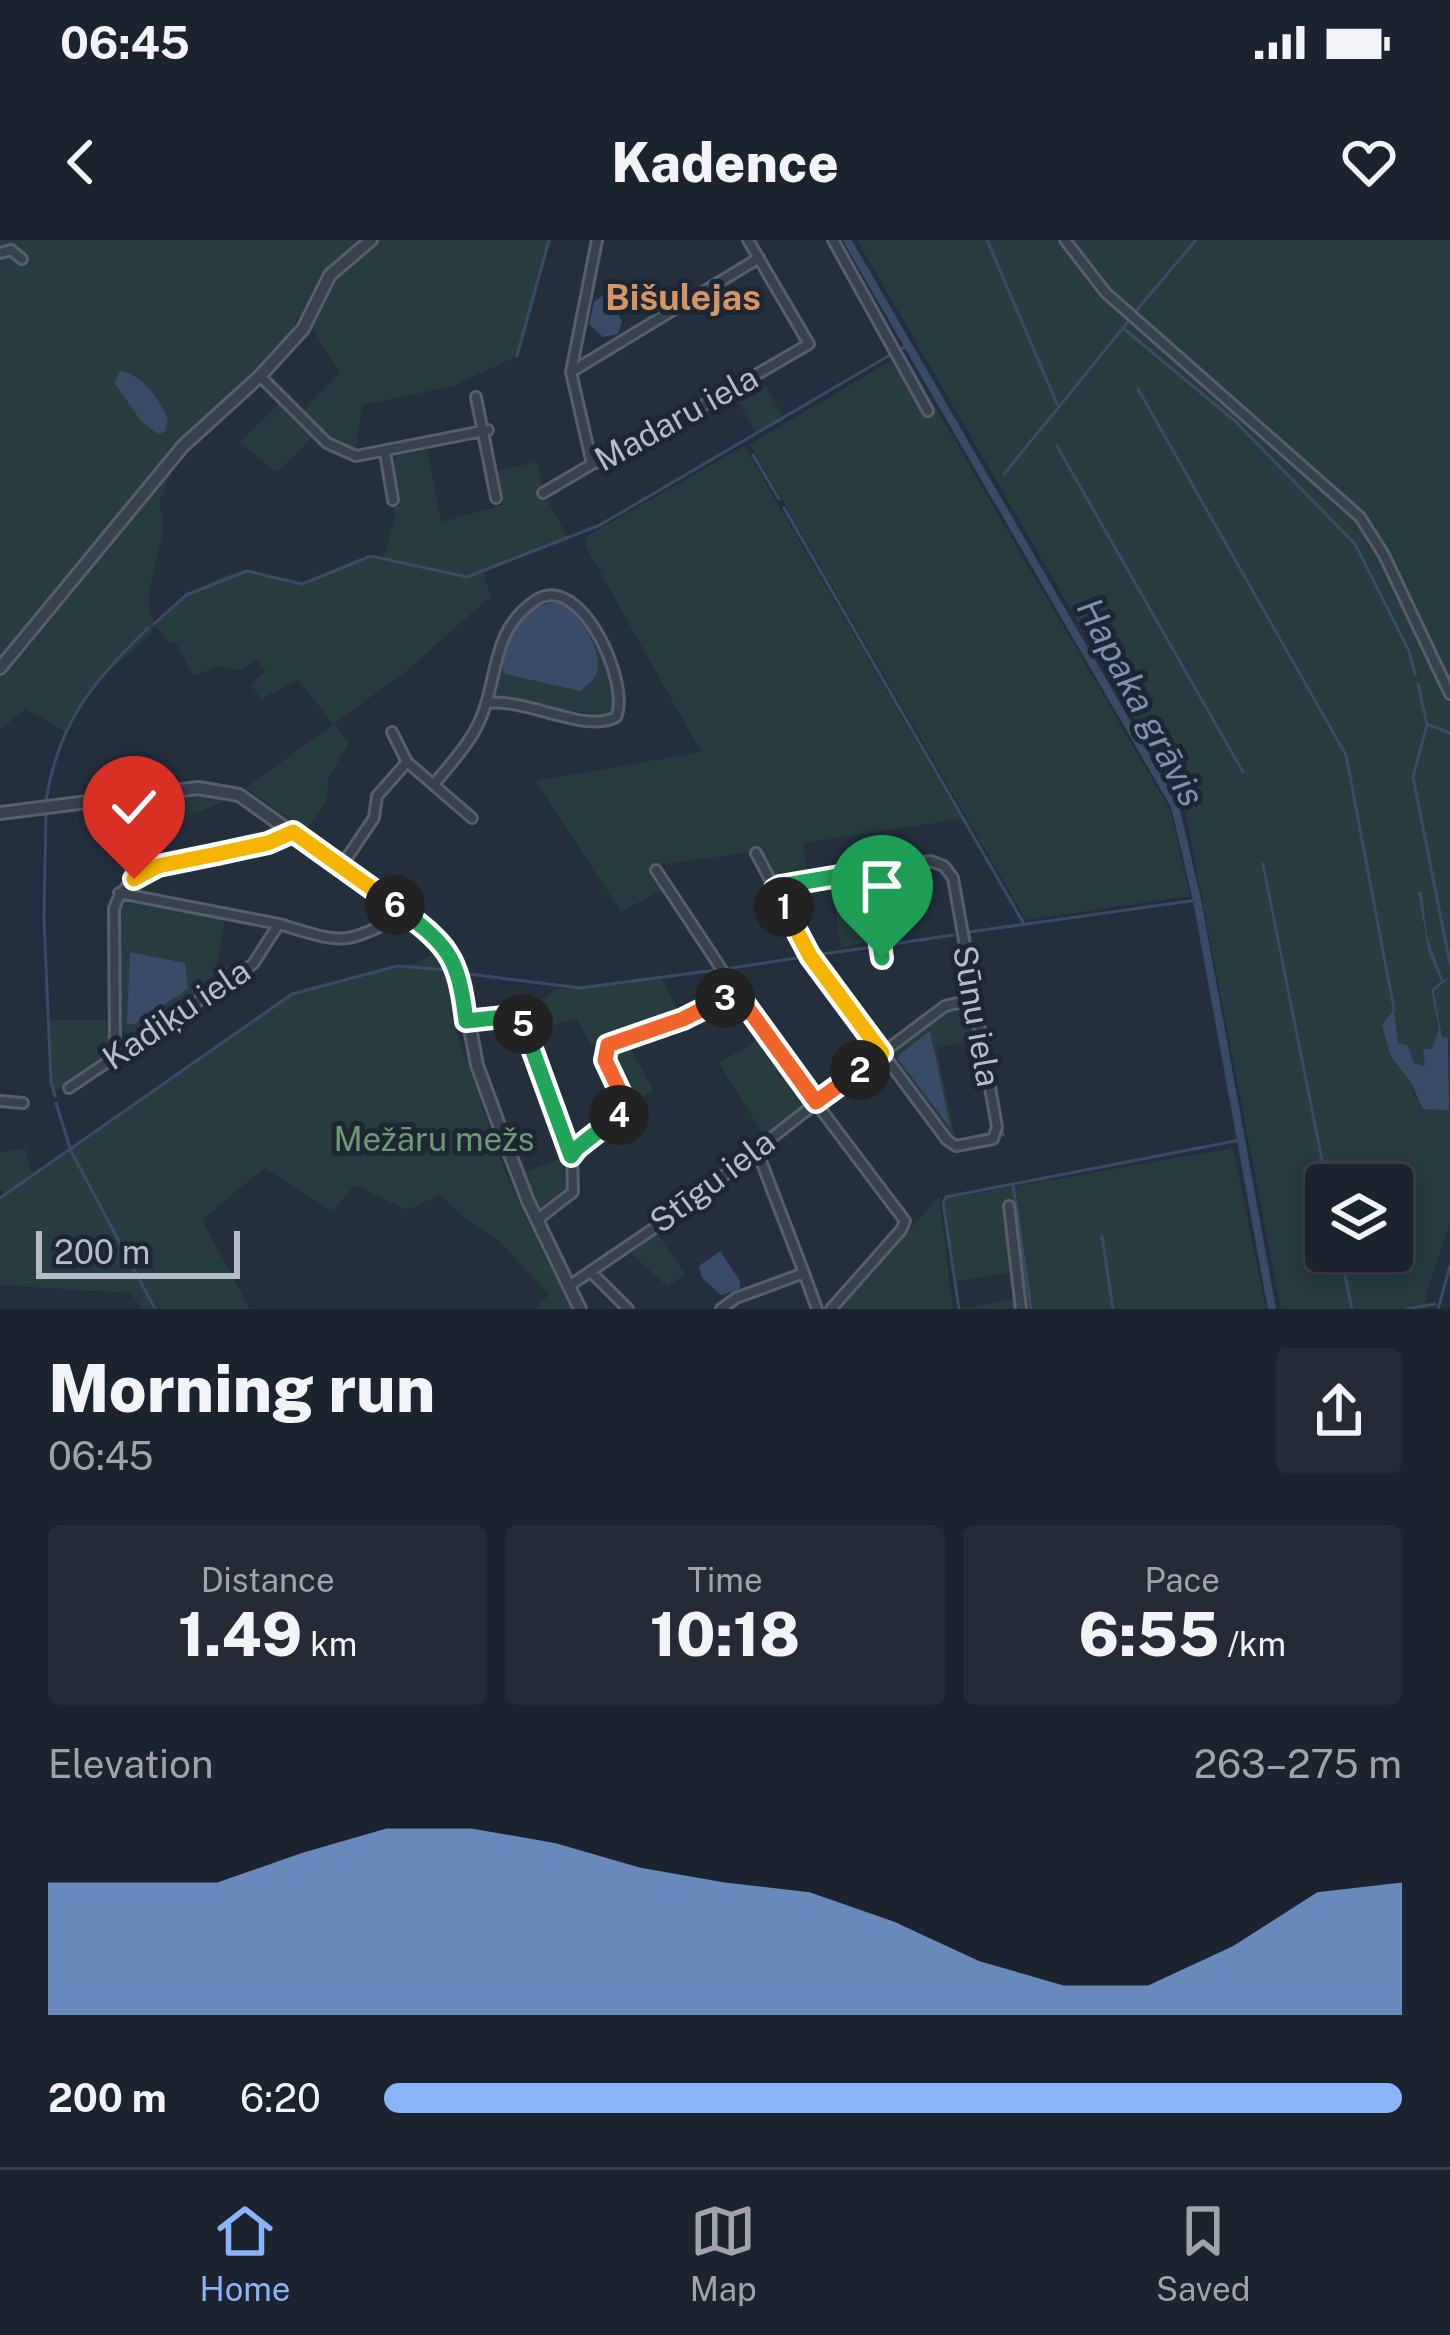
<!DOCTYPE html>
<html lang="en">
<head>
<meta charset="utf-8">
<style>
	:root { --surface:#1b232e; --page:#242b36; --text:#f1f3f6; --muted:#a0a4aa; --line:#39404a; --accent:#8ab4f8 }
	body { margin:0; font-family:"Public Sans",sans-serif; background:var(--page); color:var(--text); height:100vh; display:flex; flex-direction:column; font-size:45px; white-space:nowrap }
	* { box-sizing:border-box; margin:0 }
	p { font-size:39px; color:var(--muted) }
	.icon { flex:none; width:66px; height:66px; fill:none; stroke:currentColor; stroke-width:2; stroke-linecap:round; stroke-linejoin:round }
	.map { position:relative; height:1069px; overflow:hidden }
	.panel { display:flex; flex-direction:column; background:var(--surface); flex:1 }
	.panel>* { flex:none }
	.fabs { position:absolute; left:1305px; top:924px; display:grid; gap:24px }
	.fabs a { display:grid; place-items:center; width:108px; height:108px; border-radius:12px; background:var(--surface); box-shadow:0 6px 18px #0003,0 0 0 3px var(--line); font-size:60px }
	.scale { position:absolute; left:36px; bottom:30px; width:204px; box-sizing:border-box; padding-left:12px; border:6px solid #b4bcc9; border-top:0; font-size:33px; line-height:42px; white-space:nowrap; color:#b4bcc9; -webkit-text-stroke:9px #1d2633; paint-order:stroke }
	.pin { position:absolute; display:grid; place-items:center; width:102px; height:102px; color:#fff; margin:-123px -51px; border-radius:50% 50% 50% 0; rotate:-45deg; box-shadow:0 0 12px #0007 }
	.pin .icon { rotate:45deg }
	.km { position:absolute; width:60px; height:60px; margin:-30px; border-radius:50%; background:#222; color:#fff; font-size:33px; line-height:60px; text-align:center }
	.round { display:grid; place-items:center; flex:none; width:126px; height:126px; border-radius:12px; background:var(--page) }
	.summary { display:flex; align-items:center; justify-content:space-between; height:204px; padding:0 48px }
	h1 { font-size:66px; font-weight:800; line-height:90px }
	.figures { display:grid; grid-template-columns:repeat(3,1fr); gap:18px; height:204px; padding:12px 48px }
	.figures div { display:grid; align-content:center; border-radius:12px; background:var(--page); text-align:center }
	.figures b { font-size:60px; font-weight:800 }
	.figures small { font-size:33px; font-weight:400 }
	.figures p { font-size:33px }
	.chart { height:336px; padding:24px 48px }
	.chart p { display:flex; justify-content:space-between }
	.chart svg { width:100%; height:216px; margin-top:12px; fill:var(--accent); opacity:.7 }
	ul { padding:0 48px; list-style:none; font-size:39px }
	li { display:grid; grid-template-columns:192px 144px 1fr; align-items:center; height:90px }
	li i { height:30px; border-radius:15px; background:var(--accent) }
	.status { display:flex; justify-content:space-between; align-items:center; height:84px; padding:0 60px; background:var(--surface); direction:ltr }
	.status svg { height:33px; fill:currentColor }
	header { display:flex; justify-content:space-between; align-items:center; height:156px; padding:0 48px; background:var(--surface); font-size:54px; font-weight:800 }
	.dock { display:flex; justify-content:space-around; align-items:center; height:168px; border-top:3px solid var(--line); background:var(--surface); font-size:33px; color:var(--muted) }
	.dock a { display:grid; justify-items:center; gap:6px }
	.dock .selected { color:var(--accent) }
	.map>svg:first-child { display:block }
</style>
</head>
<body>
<div class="status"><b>06:45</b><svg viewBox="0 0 49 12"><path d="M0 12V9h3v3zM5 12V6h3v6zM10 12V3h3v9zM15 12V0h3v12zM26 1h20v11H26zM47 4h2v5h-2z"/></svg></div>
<header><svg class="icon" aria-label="back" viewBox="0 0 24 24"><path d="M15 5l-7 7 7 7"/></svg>Kadence<svg class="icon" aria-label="heart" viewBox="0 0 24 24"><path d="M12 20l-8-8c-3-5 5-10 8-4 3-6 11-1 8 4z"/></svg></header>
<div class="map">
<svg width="1450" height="1069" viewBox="0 0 1450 1069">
	<rect width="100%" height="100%" fill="#242f3e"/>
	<path fill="#263c3f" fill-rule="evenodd" d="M0,0h550l-33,116 -64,30 -91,19 -6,44 -18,-4 -35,-35 37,-37 -32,-51 -10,-6 -6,16 -125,124 6,10 -14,38c14,39 -22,81 -5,119 21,-19 66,-55 97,-51 17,2 37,16 54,10 27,-9 49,-27 79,-25l11,-40 -1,-10 7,-2 -8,-42 4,-7 30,-7 14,73 62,-17 -6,-34 40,-9 6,31 26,46 -86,33 8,24 -81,72 -76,56 15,19 -21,36 -1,21 -19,27 -5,2 -57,-41 87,-64 -35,-44 -37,19 -10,-14 15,-14 -9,-11 -16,10 -22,-4 -26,10 -17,-33h-5l-17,-18 -3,9 -52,46 -33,52 -41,-23 -25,21z
		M857,0h593v809l-2,-11h-6l-8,-47 9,-10 -16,-45 -3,-30 -1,19 18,57 -10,8 8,38 -7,22 -9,5 3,11 -12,-3 -7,-18 -9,-2 -5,-33 -11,15 8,30 21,28 3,14 36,12v113l-25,75 2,12h-146l-97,-504zM1326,945h66v66h-66z
		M904,113l266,457 20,86 -164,24 -276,-476z
		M761,139l22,37 -27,16 -22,-37z
		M280,163l33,34 -36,35 -38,-29z
		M744,206l217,373 -158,24 5,35 -28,5 -21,-32 -109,15 13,23 -42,23 -85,-131 165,-29 -116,-207 2,-9z
		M555,357c39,22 52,70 61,111l-4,7 -52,-5 -37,-12 -29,1c-11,-27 17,-81 42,-96 6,-3 13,-4 19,-6zM531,372l15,70 -23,-6 -6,-43z
		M206,556l22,3 -94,43 -9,-8 -4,-24 -10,-6z
		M866,636l10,64 -35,7 -10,-66z
		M129,657l97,18 -9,50 19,3 -104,69 -13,-7v-122l3,-9z
		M435,713l17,24 5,57 50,143 64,132h-35l13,-15 -50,-53 -37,-25 -22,-21 -33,15 -52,-25 -23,26 -68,-43 -62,52 48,89h-108l-11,-16 -131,-8v-87l5,-4 -5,-5v-36l25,-5 8,28 259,-182 118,-29z
		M661,738l21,38 -91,29 -15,-27 -43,15 -6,-20 29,-25 16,2z
		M970,764l6,36 -40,8 20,92h-4l-65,-85 62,-48z
		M47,780h60l1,27 -3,9 -53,38z
		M763,797l46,64 -44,36 -46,-74z
		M627,801l26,49 -22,16 -22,-46 4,-13z
		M1233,908l33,161h-306l53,-10 -4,-26 -54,8 -11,-82z
		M562,918l5,31 -25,21 -17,-38z
		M939,957l14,112h-114z
		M657,993l28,41 -17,13 -37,-34z"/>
	<path fill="#394c67" d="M602,56l9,2 11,24 -4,12 -15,3 -14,-13 5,-22z
		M120,131c23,4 38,27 48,47l-3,14 -7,2 -16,-12 -28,-39z
		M560,362c19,11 47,52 35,75 -4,6 -10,9 -14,14l-76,-17c-10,-18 11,-48 26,-62 8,-8 18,-8 29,-10z
		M1418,652h4l5,44 16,44 6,-2 -15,13 8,46 6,1 1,72 -26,-1 -12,-26 -21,-28 -8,-30 12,-16 4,34 9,2 7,18 11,3 -2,-17h9l7,-21 -8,-38 10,-9 -12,-27z
		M130,712l55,11 3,26 -55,36 -6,-2z
		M930,791l21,98 -53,-70 1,-4z
		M720,1011l20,30 -1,9 -18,5 -19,-17 -3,-12z"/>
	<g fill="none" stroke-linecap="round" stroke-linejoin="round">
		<path stroke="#394c67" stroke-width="3" d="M987,0l70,164
			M1135,72l61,-72
			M1123,88l112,93 120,123 54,107 6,23
			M899,110l8,-4
			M517,116l32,-116
			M1138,149l208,366 48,254
			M1057,206l186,326
			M753,215l26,44
			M1004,234l124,-152
			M784,268l240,416
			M154,384l32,-29 61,-24 55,13 69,-28 96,21 133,-52 290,-170
			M1418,444l9,41 -14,52 37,187
			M1429,485l21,8
			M46,561c12,-78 47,-120 102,-173
			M46,571l-2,108 7,163 4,14
			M1263,624l64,321
			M886,705l67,-10
			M815,715l59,-8
			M731,728l72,-11
			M469,734l111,14 136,-18
			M56,863l15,48 84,158
			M1003,895l-34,-203 228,-32
			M1013,945l18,124
			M0,958l292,-204 105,-28 52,4
			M1102,996l11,73
			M1340,1011l12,58
			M959,1069l-16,-107 3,-5 294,-57
			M1407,1069l28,-5
			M1438,1069l12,-43"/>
		<path stroke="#394c67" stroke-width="8" d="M847,0l328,566 22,94 75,409"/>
		<g stroke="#565f6c" stroke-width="14">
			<path id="minor" d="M833,0l95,171
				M1065,0l41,53 254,224 24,38 66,139
				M0,13l11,-3 11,9
				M571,132l188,-114
				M260,136l67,67 29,13 132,-26
				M476,157l20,101
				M385,212l8,48
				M592,224l-21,-92 26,-132
				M543,253l49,-29 19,-5 198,-115 -61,-104
				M407,522l65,56
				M434,544c20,-24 42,-47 51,-77 13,-40 10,-80 51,-107 45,-29 95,84 80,117 -31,17 -88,-19 -130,-14
				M756,613l54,103 137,184 9,6 37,-7 4,-12 -44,-249 -9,-12 -13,-5 -156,28
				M342,625l32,-47 3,-22 30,-34 -15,-30
				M869,631l13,87
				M119,653l160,31
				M736,751l80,112 129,-97 29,-7
				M467,780l45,-4 10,7 49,134
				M115,813l-1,-144c21,-68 129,-43 179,-77
				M69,848l184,-124 26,-40c67,20 62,22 126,-10
				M0,861l23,2
				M1009,966l12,103
				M537,980l36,-28 -1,-38 51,-45c0,-23 -25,-42 -15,-64l81,-28 47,-26 -80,-121
				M591,1032l37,37
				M804,1033l13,36
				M569,1046l106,-72 141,-111 89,118 -4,9 -70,79
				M721,1069l15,-11 68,-25 -48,-125"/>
		</g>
		<g stroke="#565f6c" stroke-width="16">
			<path id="tertiary" d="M0,428l183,-222 77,-70 43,-47 27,-54 41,-35
				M0,573l198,-25 41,7 167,119 39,34 14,22 18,95 27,74 24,62 52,108"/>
		</g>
		<use href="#minor" stroke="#38414e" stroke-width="8"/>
		<use href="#tertiary" stroke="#38414e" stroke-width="10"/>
	</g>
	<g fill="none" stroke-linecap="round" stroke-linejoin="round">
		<g stroke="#fff" stroke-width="24">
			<path id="split-1" d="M784,667l-9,-18 5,-3 89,-15 13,87"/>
		</g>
		<g stroke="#fff" stroke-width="24">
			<path id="split-2" d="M784,667l26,49 72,97 -22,17"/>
		</g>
		<g stroke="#fff" stroke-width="24">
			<path id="split-3" d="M725,758l11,-6 80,110 44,-32"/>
		</g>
		<g stroke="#fff" stroke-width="24">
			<path id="split-4" d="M619,875l5,-15 -19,-40 3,-15 75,-26 42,-21"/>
		</g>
		<g stroke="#fff" stroke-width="24">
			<path id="split-5" d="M523,784l48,132 6,-8 42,-33"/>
		</g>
		<g stroke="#fff" stroke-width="24">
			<path id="split-6" d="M395,665c53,41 63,49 71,116l46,-5 11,8"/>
		</g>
		<g stroke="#fff" stroke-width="24">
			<path id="split-7" d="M217,614l51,-11 25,-11 102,73"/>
		</g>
		<g stroke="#fff" stroke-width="24">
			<path id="split-8" d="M134,639l24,-13 59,-12"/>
		</g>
		<use href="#split-1" stroke="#22a559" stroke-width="15"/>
		<use href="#split-2" stroke="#f5b400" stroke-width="15"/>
		<use href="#split-3" stroke="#f0652b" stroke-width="15"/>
		<use href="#split-4" stroke="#f0652b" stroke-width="15"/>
		<use href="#split-5" stroke="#22a559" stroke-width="15"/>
		<use href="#split-6" stroke="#22a559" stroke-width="15"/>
		<use href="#split-7" stroke="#f5b400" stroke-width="15"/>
		<use href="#split-8" stroke="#f5b400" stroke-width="15"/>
	</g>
	<g text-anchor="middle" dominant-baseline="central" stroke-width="10" stroke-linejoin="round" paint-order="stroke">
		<g font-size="33" fill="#b4bcc9" stroke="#1d2633">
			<text transform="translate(676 178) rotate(-29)">Madaru iela</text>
			<text transform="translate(176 774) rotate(-34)">Kadiķu iela</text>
			<text transform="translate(977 776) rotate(80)">Sūnu iela</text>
			<text transform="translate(712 941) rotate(-37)">Stīgu iela</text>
		</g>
		<g font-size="33" fill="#6b9a76" stroke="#1d2633">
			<text x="434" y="899">Mežāru mežs</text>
		</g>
		<g font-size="36" font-weight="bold" fill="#d59563" stroke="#1d2633">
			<text x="683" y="57">Bišulejas</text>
		</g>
		<g font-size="36" font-style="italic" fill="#7c92b1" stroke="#1d2633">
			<text transform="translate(1141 462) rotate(62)">Hapaka grāvis</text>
		</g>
	</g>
</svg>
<div class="fabs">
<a><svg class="icon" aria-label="layers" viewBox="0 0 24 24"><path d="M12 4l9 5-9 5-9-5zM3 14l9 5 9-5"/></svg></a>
</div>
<div class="scale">200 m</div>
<div class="pin" style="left:882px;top:718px;background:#1e9e55"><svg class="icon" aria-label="arrive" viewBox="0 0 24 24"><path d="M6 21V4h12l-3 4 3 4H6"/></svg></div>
<div class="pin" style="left:134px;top:639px;background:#d93025"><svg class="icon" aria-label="check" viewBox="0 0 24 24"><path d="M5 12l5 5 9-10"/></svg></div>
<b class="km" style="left:784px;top:667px">1</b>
<b class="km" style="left:860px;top:830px">2</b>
<b class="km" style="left:725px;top:758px">3</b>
<b class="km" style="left:619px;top:875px">4</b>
<b class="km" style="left:523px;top:784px">5</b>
<b class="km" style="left:395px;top:665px">6</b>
</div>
<section class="panel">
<div class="summary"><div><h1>Morning run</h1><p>06:45</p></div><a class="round"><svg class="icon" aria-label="share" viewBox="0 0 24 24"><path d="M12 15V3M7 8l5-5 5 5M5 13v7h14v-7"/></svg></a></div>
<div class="figures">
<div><p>Distance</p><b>1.49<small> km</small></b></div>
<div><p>Time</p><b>10:18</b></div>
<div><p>Pace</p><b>6:55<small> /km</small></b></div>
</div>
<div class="chart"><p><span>Elevation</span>263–275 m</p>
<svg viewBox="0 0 160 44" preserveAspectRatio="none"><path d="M0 44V17L10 17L20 17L30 11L40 6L50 6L60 9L70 14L80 17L90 19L100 25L110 33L120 38L130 38L140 30L150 19L160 17V44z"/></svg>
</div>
<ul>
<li><b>200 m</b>6:20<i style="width:100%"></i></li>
</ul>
</section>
<nav class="dock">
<a class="selected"><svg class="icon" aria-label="home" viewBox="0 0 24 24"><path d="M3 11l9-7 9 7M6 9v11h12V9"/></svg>Home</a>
<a><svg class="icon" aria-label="map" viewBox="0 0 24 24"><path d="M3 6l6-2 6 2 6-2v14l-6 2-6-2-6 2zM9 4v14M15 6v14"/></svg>Map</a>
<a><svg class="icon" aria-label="saved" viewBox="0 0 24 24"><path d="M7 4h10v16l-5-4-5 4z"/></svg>Saved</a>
</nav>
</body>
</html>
